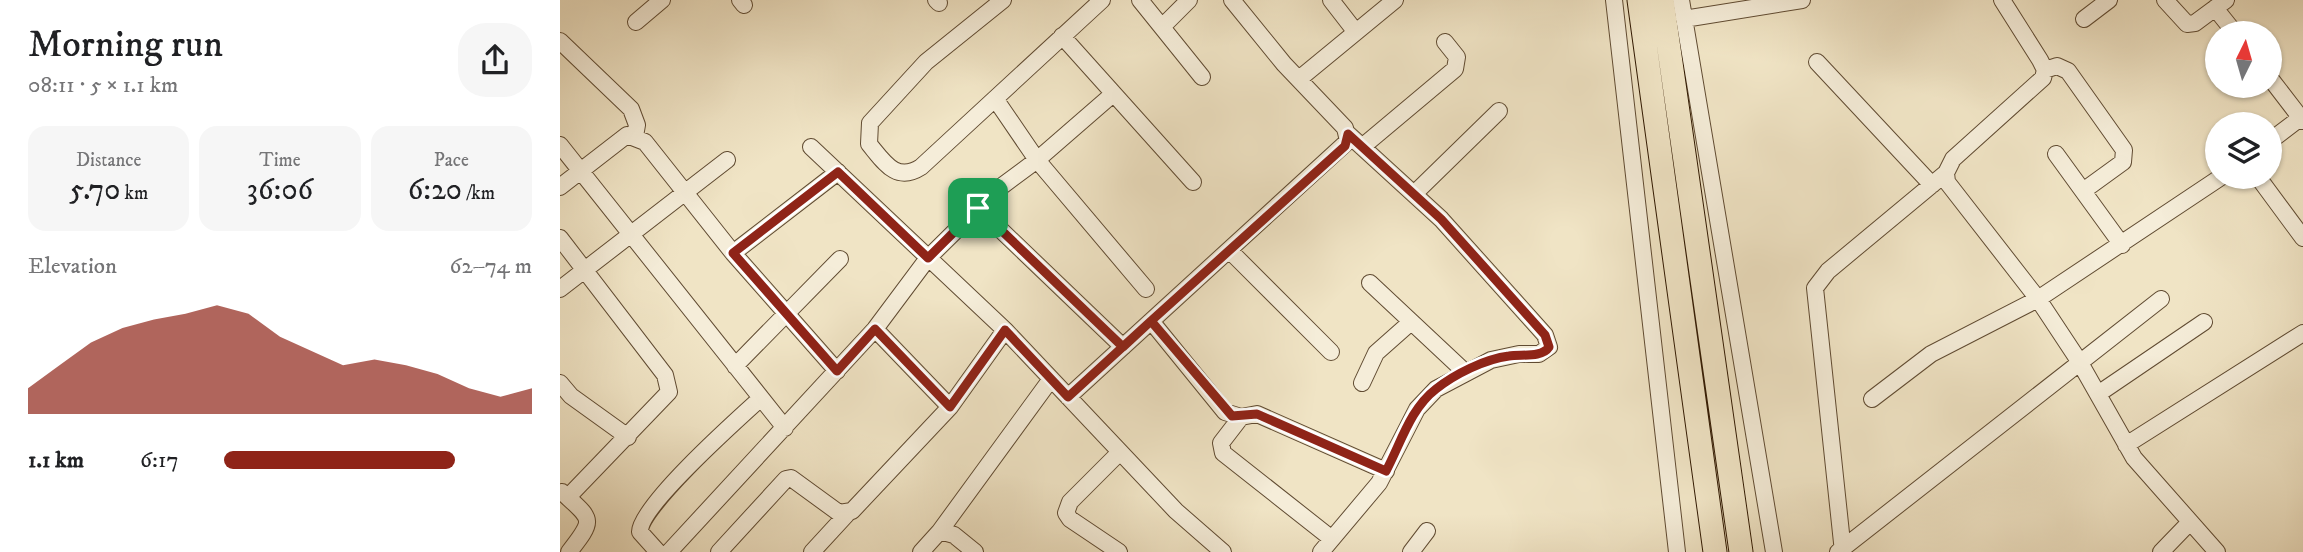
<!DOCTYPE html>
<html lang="en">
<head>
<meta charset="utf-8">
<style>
	:root { --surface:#fff; --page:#f6f6f6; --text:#202124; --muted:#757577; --accent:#8f2418 }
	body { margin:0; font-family:"IM FELL DW Pica",serif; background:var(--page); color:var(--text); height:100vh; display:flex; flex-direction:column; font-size:26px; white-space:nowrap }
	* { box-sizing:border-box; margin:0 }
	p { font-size:23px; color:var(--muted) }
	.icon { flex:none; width:38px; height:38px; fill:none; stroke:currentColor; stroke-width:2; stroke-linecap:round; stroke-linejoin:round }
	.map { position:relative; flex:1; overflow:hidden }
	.details { display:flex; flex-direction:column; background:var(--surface); width:560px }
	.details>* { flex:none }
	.needle { width:46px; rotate:5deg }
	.fabs { position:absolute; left:1645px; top:21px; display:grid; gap:14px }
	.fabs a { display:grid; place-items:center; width:77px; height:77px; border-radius:50%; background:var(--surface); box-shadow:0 2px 5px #0004; font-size:35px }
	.pin { position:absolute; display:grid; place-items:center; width:60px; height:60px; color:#fff; margin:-30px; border-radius:14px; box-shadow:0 4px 10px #0006 }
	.round { display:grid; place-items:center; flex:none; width:74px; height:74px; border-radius:28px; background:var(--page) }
	.overview { display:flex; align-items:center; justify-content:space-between; height:119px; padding:0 28px }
	h1 { font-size:38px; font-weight:600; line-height:52px }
	.metrics { display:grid; grid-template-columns:repeat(3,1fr); gap:10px; height:119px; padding:7px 28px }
	.metrics div { display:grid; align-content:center; border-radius:18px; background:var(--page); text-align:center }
	.metrics b { font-size:30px; font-weight:600 }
	.metrics small { font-size:19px; font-weight:400 }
	.metrics p { font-size:19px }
	.chart { height:196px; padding:14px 28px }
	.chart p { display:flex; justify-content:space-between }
	.chart svg { width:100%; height:126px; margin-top:7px; fill:var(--accent); opacity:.7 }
	ul { padding:0 28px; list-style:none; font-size:23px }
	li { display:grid; grid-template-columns:112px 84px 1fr; align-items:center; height:52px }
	li i { height:18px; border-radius:9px; background:var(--accent) }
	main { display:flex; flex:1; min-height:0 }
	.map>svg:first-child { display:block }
</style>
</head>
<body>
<main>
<section class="details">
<div class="overview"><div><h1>Morning run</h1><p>08:11 · 5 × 1.1 km</p></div><a class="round"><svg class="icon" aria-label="share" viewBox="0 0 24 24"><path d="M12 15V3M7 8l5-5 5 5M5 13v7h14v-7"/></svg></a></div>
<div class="metrics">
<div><p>Distance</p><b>5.70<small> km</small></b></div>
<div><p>Time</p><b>36:06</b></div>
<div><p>Pace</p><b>6:20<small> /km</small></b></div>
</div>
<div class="chart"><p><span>Elevation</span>62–74 m</p>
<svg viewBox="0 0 160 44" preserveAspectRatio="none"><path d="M0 44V35L10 27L20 19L30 14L40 11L50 9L60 6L70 9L80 17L90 22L100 27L110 25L120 27L130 30L140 35L150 38L160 35V44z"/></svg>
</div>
<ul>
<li><b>1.1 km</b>6:17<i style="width:75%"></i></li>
</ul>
</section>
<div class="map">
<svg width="1743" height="552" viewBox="0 0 1743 552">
	<rect width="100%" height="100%" fill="#f0e4c5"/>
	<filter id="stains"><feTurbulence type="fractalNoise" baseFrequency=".00286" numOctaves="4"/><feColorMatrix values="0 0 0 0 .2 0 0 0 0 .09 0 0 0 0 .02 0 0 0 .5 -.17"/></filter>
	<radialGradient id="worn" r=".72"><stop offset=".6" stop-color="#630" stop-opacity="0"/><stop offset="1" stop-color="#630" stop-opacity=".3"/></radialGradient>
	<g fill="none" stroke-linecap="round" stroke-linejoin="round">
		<g stroke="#604b32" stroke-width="18">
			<path id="minor" d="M180,0l4,5
				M376,0l3,3
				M443,0l-77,62 -56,61 -1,21c15,18 27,39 52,23l181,-167
				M580,0l62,77
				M771,0l24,31
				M1054,0l63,552
				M1121,0l93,552
				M1442,0l38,60 5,10 -2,8 -90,81 -7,14 1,9 91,117 41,62 55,97 83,94
				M1605,0l22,24 8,-1 31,-23
				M1655,8l20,25
				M1124,19l118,-19
				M1524,19l25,-19
				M76,22l26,-22
				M602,27l27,-27
				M502,36l131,146
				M0,41l71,68 6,16 -2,11
				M1257,62l115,123
				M1485,70l12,-4 11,5 56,79 -1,12 -40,29
				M1710,78l33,43
				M739,79l96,-79
				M436,100l41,60 109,129
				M1710,141l33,-25
				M0,145l225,283
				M251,147l194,183 171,181 47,41
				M802,147l93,-78 2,-12 -12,-15
				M1496,154l66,91
				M1698,177l45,61
				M0,187l67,-52 18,7 88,111 104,118
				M854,194l85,-83
				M418,208l145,139
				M0,238l105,137 4,17 -101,105
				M670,251l101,101
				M173,253l105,-81
				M810,283l95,89
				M0,289l167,-129
				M591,321l74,91 16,5 16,-3 129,57
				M315,329l75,78
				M175,366l105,-107
				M0,383l11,13 57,41
				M802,383l14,-30 35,-31
				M1538,394l106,-72
				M508,397l280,-256 -3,-13 -61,-64 -52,-64
				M1312,399l59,-45 107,-55 183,-122
				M681,417l-20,26 2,10 109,86
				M1566,445l177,-112
				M2,492c30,28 34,26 7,60
				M380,531l111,-152
				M98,552l-18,-20c-1,-25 99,-114 121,-134
				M109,552l206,-223 53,-71 70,-69 39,-29 76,-66
				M159,552l67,-73 5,-1 48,35 13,-2 98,-104 55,-77
				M252,552l35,-38
				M361,552l19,-21 14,4 21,17
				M559,552l-49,-33 -4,-6 4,-11 50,-50
				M761,552l58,-69 38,-74 19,-20 55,-29 28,-6h20l10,-7 -4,-12 -104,-116 -93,-85
				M851,552l16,-21
				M1278,552l323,-253
				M1283,552l-28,-264 13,-17 118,-98
				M1601,552l29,-30"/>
		</g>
		<g stroke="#301801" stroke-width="25">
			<path id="highway" d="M1079,0l76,552
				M1102,0l79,552"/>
		</g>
		<use href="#minor" stroke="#f5edd9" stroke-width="16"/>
		<use href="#highway" stroke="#f0e4c5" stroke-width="23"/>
	</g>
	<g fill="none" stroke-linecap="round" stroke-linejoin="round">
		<g stroke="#fff" stroke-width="14">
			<path id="route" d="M418,208l-50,50 -90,-86 -105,81 104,118 38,-42 75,78 55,-77 63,67 83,-76 81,95 25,-2 129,57c15,-28 24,-62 50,-82 19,-15 49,-30 73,-33 12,-2 33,2 40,-9l-4,-12 -104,-116 -93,-85 -3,12 -194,175 -28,26 -145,-139"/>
		</g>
		<use href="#route" stroke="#8f2418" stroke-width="9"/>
	</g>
	<rect width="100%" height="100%" filter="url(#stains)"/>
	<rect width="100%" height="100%" fill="url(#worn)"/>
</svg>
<div class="fabs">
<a><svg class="needle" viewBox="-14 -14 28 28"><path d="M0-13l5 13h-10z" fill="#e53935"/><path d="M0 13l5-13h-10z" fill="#757577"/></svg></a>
<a><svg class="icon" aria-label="layers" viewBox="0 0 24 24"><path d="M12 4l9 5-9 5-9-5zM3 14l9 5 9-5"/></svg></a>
</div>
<div class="pin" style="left:418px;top:208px;background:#1e9e55"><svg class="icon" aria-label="arrive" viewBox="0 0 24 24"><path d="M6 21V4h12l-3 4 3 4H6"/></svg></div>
</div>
</main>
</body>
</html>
